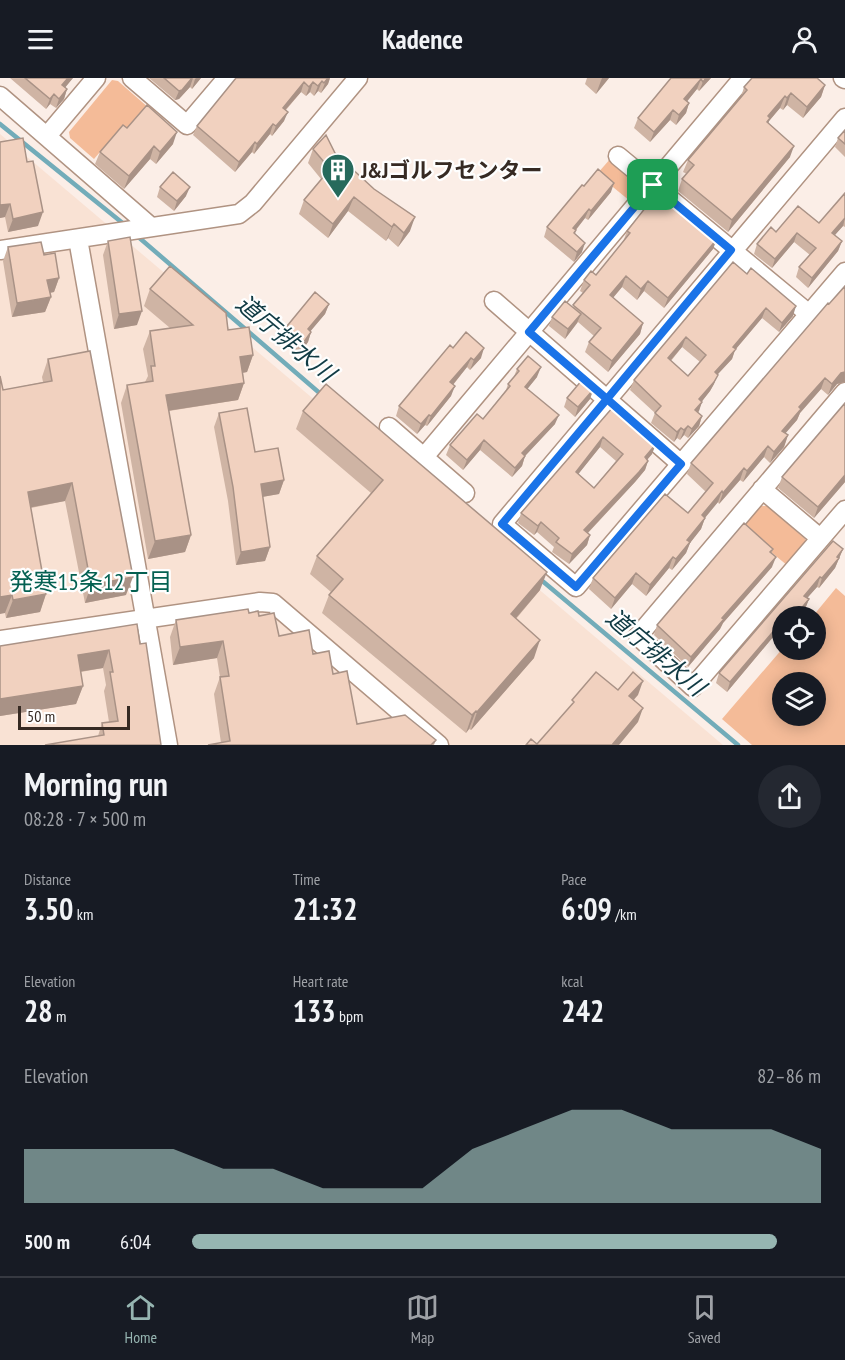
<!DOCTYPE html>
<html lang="en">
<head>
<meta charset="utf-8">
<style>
	:root { --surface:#171b24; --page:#242831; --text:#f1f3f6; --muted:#9ea1a6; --line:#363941; --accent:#96b5b1 }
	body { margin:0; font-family:"PT Sans Narrow","Noto Sans JP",sans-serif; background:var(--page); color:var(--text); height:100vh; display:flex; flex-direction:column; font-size:22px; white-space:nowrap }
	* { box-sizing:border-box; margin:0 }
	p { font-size:20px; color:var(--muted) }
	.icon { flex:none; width:33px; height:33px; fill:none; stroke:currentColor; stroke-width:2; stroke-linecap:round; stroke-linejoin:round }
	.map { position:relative; height:667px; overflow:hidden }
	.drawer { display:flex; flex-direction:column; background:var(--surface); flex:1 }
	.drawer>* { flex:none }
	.buttons { position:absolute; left:772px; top:528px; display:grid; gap:12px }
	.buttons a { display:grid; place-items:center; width:54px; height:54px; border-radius:50%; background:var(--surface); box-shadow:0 3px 15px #0003; font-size:30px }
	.scale { position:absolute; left:18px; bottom:15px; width:112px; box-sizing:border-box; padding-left:6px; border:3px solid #362a23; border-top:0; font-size:16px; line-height:21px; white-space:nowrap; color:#362a23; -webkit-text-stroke:4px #fefefe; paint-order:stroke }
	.pin { position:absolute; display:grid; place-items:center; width:51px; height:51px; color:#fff; margin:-26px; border-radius:12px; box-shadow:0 3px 9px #0006 }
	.round { display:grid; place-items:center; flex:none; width:63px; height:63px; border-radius:32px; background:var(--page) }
	.overview { display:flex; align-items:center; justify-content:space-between; height:102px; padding:0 24px }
	h1 { font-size:33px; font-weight:700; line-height:45px }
	.stats { display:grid; grid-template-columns:repeat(3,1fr); gap:9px; height:102px; padding:6px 24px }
	.stats div { display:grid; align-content:center }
	.stats b { font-size:30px; font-weight:700 }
	.stats small { font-size:16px; font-weight:400 }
	.stats p { font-size:16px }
	.chart { height:168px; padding:12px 24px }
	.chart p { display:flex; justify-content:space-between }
	.chart svg { width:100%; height:108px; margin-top:6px; fill:var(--accent); opacity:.7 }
	ul { padding:0 24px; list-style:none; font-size:20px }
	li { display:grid; grid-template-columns:96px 72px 1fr; align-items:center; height:45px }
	li i { height:15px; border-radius:8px; background:var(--accent) }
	header { display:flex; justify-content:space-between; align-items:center; height:78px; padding:0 24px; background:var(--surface); font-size:27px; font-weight:700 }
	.dock { display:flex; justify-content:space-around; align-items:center; height:84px; border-top:2px solid var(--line); background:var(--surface); font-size:16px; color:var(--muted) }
	.dock a { display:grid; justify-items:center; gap:3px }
	.dock .selected { color:var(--accent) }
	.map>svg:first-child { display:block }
</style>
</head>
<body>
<header><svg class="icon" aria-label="menu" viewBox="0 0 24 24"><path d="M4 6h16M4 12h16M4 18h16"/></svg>Kadence<svg class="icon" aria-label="person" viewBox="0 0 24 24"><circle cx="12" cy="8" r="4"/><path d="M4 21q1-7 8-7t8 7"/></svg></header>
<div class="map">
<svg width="845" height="667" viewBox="0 0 845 667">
	<rect width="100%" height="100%" fill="#fbeee7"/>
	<path fill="#f9e2d4" d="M0,56l723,611h-723z"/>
	<path fill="#f4bb98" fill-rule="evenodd" d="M112,2l6,1 32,28 -23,27 -8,-6 -25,29 -24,-21 -1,-6z
		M611,80l28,24 1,7 -10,12 -33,-27z
		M761,428h6l38,33v6l-17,21 -46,-38z
		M836,510l9,8v149h-93l-30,-26 61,-71 33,2v-34h-3zM816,604v34h-33v-34z"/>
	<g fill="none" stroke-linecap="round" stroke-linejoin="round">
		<path stroke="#72acb9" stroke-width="4.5" d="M0,46l125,101
			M136,157l187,161
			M540,501l198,166"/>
		<g stroke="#b09382" stroke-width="21">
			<path id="minor" d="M132,0l55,47 40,-47
				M843,0l2,1
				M0,18l151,131
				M845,40l-343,406 74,63 269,-315
				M47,58l49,-58
				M618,78l191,158
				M78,161l90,506
				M0,172l239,-36 14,-11 105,-125
				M494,223l187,163
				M845,314l-207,244 55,51 152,-177
				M389,349l76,66
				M424,379l319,-379
				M762,411l58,49
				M0,562l260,-38 13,1 166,142"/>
		</g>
		<use href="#minor" stroke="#fff" stroke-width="18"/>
	</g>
	<path fill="#cfb4a4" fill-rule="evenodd" d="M10,0h63l-8,9 2,2 -3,10 -8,9 -6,-4 -4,5z
		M149,0h52l-9,11 -2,-2 -11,12 -4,1z
		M236,0h94l-2,6 -7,9 -3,-2 -4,5 -4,-4 -4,4 -5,-4 -15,18 -2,11 -12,15 -2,-2 -16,20 -2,-2 -17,20 -42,-37 4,-9z
		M587,0h22l-13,16 -11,-10z
		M671,0h40l-12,13 -2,-2 -10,12 2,2 -3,10 -10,12 -6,-5 -20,22 -16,-14 4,-10z
		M825,7l-4,12 -18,21 -16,-13 -4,5 -3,-2 -11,13 -1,2 22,34 -62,75 -50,-41 4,-12 5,-5 -4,-2 5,-12 53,-63 3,-10z
		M127,50l46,16 -17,20 -6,-5 -26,30 -29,-25 5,-12z
		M845,52v27l-10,-10 3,-9z
		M0,64l38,84 -30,6 -3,-15 -5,1z
		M313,71l22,4 75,78 -12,16 -10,-9 -2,3 -38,-30 -20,27 -29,-24 5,-14 17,-21 -13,-16z
		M584,108l27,6 -23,28 -3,-2 -9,12 -1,4 7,18 -8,10 -30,-25 3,-10z
		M160,109l26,9 -12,15 -17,-14z
		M845,115v34l-2,-1 -9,9 8,6 -4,10 -30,37 -12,-11 3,-10 11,-12 -16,-13 -22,26 -18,-14 3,-10 19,-12 43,-9z
		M627,153l86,18 -49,59 -20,-17 -7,9 -15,-13 -9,11 30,25 -3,11 -32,38 -23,-20 4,-10 5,-6 -16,-14 -13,17 -16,-13 3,-9 21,-10 10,-14 -3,-2 4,-11 12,-5 27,-33z
		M108,163l29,84 -23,4 -11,-74z
		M8,169l36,8 15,23 -5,14 -4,1 1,4 -6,15 -33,5 -9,-56z
		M733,184l60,54 -14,16 -17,-14 -27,32 -3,9 -15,16 -3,9 -4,7 -8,10 -4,12 4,3 -3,10 -11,12 -4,-3 -4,5 -3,-2 -3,4 -23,-19 4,-10 -25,-23 4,-10zM682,269l18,15 -12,14 -17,-15z
		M845,208v96l-8,2 -9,11 -7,-6 -21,24 -3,7 -12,13 3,2 -4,12 -14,16 -6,-6 -21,25 -3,-2 -21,24 -1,-2 -13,16 -4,11 -11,14 -4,10 -14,17 -3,-2 -23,28 -14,-12 -21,25 -22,-20 4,-11 95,-65 18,-21 -19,-18 4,-11z
		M150,211l78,41 25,25 -6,17 -4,1 1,10 -6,17 -69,11 22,124 -6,17 -37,7 -27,-156 6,-18 18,-3 3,-6 -5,-27 7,-18 20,-3 -26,-22z
		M329,226l-4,10 -15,17 1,1 -3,10 -10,14 -19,-16 4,-9z
		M453,270l28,10 -11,12 -3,-3 -14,18 -2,11 -24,30 -2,-1 -8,9 -21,-18 3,-10z
		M48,281l78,236 -41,8 -20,-102 -34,7 15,86 -6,18 -34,6 -1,-5 -2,-223 40,-8 -1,-5z
		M517,291l20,8 -10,12 28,35 -30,32 -3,10 -10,11 -32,-27 -17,20 -17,-15 4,-10 33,-26 23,-29 2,-6 5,-5z
		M593,312l-3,9 -15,18 -11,-10 3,-9z
		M613,329l39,47 -5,6 1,1 -3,9 -10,12 -47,51 2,2 -3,10 -18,19 -17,-12 2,-5 -17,-15 -3,3 -16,-12 3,-10zM600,369l16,14 -22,27 -16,-14z
		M303,333l237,179 -24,29 18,39 -63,72 -2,-1 -3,4 -144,-120 7,-18 2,-3 -21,-18 7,-18 54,-63 -75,-64z
		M219,335l36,39 29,28 -5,14 -17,3 8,50 -5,14 -29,4 -8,-64 -14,-74z
		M782,399l63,5 -31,36 -36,-30z
		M773,471l-1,4v14l-49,56 -3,6 -32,38 -34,-32 3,-10z
		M843,471l-8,19 -16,20 -2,-1 -10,11 2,1 -4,10 -6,7h-16v9l-56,67 -11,-9 3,-10z
		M249,535l10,3 20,20 34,18 20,20 24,50 79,16 -2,5h-226l13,-2 -7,-49 6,-17 -3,-19 -44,7 -3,-28 6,-17z
		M140,566l21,101 -63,-9 4,-13 7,-1 -5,-31 2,-6 -3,-17 -22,4 2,14 -7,18 -76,12v-70z"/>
	<path fill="#a99286" d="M68,0h5l-14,17 3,-10z
		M193,0l-3,9 -11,12 -4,1 4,-9z
		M196,0h5l-9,11 3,-10z
		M327,0h3l-2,6 -7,9z
		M602,0h7l-13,16z
		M706,0h5l-12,13 4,-9z
		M701,1l-4,10 -16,20 3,-10z
		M322,3l-4,10 -4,5 4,-10z
		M304,4l-3,10 -22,25 4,-9z
		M313,4l-3,10 -4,4 3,-9z
		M825,7l-4,12 -18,21 4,-11z
		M67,11l-3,10 -8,9 3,-9z
		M791,15l-4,12 -4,5 4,-12z
		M54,16l-4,10 -4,5 4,-10z
		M785,18l-5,12 -11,13 -3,8 2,-13z
		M689,25l-3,10 -10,12 3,-10z
		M673,32l-3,10 -20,22 4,-10z
		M288,34l-4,9 -12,15 4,-10z
		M273,46l-3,10 -16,20 3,-10z
		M177,54l-4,12 -17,20 4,-12z
		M255,64l-3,10 -17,20 4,-10z
		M154,68l-4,13 -26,30 5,-13z
		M794,68l-4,11 -62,75 4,-12z
		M614,105l-3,9 -23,28 3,-9z
		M190,109l-4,9 -12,15 3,-10z
		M354,119l-6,14 -20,27 5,-14z
		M10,126l-5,13 -5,1v-13z
		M589,131l-4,9 -15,19 3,-9z
		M43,134l-5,14 -30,6 5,-13z
		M415,139l-5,14 -12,16 6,-14z
		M845,140l-2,8 -15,17 4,-10z
		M394,146l-6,14 -2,3 6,-14z
		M797,155l-3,9 -22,26 3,-9z
		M717,161l-4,10 -49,59 4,-10z
		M842,163l-4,10 -30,37 4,-10z
		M585,165l-3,9 -8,10 3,-10z
		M626,198l-4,11 -16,19 4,-11z
		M59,200l-5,14 -12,2 5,-14z
		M648,203l-4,10 -7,9 4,-11z
		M51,219l-6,15 -33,5 5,-14z
		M329,226l-4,10 -21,25 4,-10z
		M796,228l-3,10 -14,16 3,-9z
		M766,230l-4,10 -27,32 -3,9 -15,16 -3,9 -4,7 -14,18 3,-10 16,-27 18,-25z
		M142,233l-5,14 -23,4 5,-15z
		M581,236l-4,9 -12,16 3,-10z
		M643,245l-3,11 -32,38 4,-11z
		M311,254l-3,10 -10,14 3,-10z
		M686,259l-4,10 -18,21 4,-10z
		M484,270l-3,10 -11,12 4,-10z
		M253,277l-6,17 -13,2 6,-17z
		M471,280l-4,9 -20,25 3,-10z
		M541,289l-4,10 -16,20 4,-10z
		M845,294v10l-8,2 -9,11 4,-11 9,-11z
		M825,300l-4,11 -21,24 -3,7 -19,22 4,-11 17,-24z
		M244,305l-6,17 -78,12 6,-17z
		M455,308l-4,10 -24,30 4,-10z
		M593,312l-3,9 -15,18 3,-10z
		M702,324l-3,9 -8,9 4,-10z
		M429,337l-4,10 -8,9 4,-10z
		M559,337l-4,9 -30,32 -3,10 -10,11 10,-24z
		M702,338l-3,10 -11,12 4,-9z
		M688,348l-4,9 -4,5 4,-10z
		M681,350l-4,10 -3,4 3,-10z
		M788,357l-4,12 -14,16 4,-11z
		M603,359l-3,10 -28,35 4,-10z
		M484,362l-4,10 -17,20 4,-10z
		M656,366l-4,10 -11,13 4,-10z
		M768,368l-4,11 -21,25 4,-11z
		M648,383l-3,9 -10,12 -54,58 3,-10z
		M744,390l-4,12 -21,24 4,-11z
		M845,397v7l-31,36 4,-11z
		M284,402l-5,14 -23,4 5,-14z
		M72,405l-7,18 -43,8 6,-17z
		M722,413l-4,11 -20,24 4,-11z
		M705,440l-4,11 -11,14 -4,10 -14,17 4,-11 11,-19z
		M541,444l-4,10 -3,3 4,-9z
		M191,457l-6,17 -37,7 7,-18z
		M590,457l-3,10 -18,19 3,-10z
		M270,469l-5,14 -29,4 5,-13z
		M843,471l-8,19 -16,20 3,-10z
		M673,479l-4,11 -23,28 4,-11z
		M776,479l-4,10 -49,56 -3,6 -32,38 3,-10 31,-39z
		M547,494l-7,18 -36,42 7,-18z
		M636,495l-4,11 -21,25 4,-11z
		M133,499l-7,18 -41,8 6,-18z
		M820,499l-3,10 -16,18 3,-9z
		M46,516l-6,18 -34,6 7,-18z
		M12,517l-7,18 -5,1v-17z
		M809,521l-4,10 -6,7h-4z
		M783,542v5l-56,67 3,-10z
		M540,562l-6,18 -63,72 6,-18z
		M223,563l-6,17 -44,7 7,-18z
		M109,572l-6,18 -32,5 7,-18z
		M643,603l-5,14 -14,16 5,-15z
		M83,608l-7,18 -76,12v-17z
		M643,630l-5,14 -19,23h-7z
		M476,633l-7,18 -3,4 6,-18z"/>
	<path fill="#f1d1bf" stroke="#a99286" stroke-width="1.5" fill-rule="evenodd" d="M25,0h43l-6,7 5,4 -8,10 -5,-5 -4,5z
		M164,0h28l-10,12 -3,1z
		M236,0h92l-4,5 -2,-2 -4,5 -5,-4 -4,5 -5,-5 -21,26 5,4 -12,14 -3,-2 -16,20 -2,-2 -16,20 -42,-36z
		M671,0h35l-3,4 -2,-3 -17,20 5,4 -10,12 -6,-5 -19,22 -16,-14z
		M752,0h65l8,7 -18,22 -16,-14 -4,5 -2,-2 -17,20 2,2 -3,4 27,24 -62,74 -50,-41 12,-14 -6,-5 59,-70 -3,-3z
		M147,27l30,27 -17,20 -6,-6 -25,30 -29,-24 23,-27 4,3z
		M845,52v14l-7,-6z
		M326,57l9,18 39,36 41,28 -11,16 -10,-9 -2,3 -38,-30 -21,27 -29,-24 26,-31 -17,-20z
		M23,60l4,24 6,-1 10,51 -30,7 -3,-15 -10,1v-63z
		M598,91l16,14 -23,28 -2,-2 -16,19 3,2 -2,3 11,10 -8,9 -30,-25 35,-42 2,1z
		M173,94l17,15 -13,14 -17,-14z
		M657,115l33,28 2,-3 25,21 -49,59 -20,-17 -7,8 -15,-13 -16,19 33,28 -31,38 -23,-19 12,-14 -28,-23 17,-20 -6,-5 7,-9 5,4 34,-42 -3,-2z
		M845,115v25l-13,15 10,8 -30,37 -13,-11 17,-19 -19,-15 -22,26 -18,-15 14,-17 5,5 22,-26 21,17z
		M130,159l12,74 -23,3 -11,-73z
		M41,164l3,13 11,-2 4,25 -12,2 4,17 -34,6 -9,-56z
		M733,184l14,12 4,-6 45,38 -14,17 -16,-15 -33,39 3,2 -21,23 3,3 -4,7 -15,17 3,3 -7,8 7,6 -10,13 -4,-3 -4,4 -3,-2 -4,4 -22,-19 6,-7 -27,-26zM686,259l20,18 -18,21 -20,-18z
		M170,188l56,47 2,17 21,-3 4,28 -13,2 4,26 -78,12 25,140 -36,6 -28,-156 26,-4 -2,-15h4l-5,-35 43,-6 -43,-36z
		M845,208v86l-4,1 -9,11 -7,-6 -26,29 2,2 -19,22 6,4 -14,17 -6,-6 -21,25 -3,-3 -21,25 -1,-2 -20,24 3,3 -18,22 3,2 -14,17 -3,-2 -23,28 -14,-12 -21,25 -22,-20 72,-84 23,19 25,-30 -22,-20 137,-160 1,1z
		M315,214l14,12 -21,25 3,3 -10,14 -18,-15z
		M565,223l16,13 -13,15 -16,-12z
		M466,254l18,16 -10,12 -3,-2 -21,24 5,4 -24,30 -2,-1 -8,9 -22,-18 51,-61 3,3z
		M90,273l43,226 -42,8 -19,-102 -44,9 18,102 -33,6 -1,-5 -12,2v-221l3,14 49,-9 -4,-22z
		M528,278l13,11 -16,20 34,28 -37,38 3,3 -10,12 -31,-28 -17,20 -17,-15 27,-31 6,5 27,-33 -2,-2 11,-13 -2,-2z
		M582,302l11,10 -15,17 -11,-9z
		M326,306l221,188 -36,42 29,26 -63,72 -1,-1 -4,4 -143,-120 14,-16 -26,-23 66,-76 -80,-69z
		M845,325v72l-27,32 -36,-30z
		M613,329l43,37 -11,13 3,4 -9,11 -55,58 6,5 -18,19 -16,-12 3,-4 -18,-16 -3,4 -17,-13zM603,359l20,17 -29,34 -18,-16z
		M247,330l8,44 23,-4 6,32 -23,4 9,63 -29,5 -8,-65 -14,-74z
		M744,445l29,26 -3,3 6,5 -54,61 2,1 -33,38 -34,-32z
		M833,463l10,8 -6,8 2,1 -17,20 -2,-1 -16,19 5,3 -14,17 -6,-4 -3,4h-3v4l-53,62 -11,-9z
		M248,531l1,4 9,-2 1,5 15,-3 5,23 30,-6 4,24 16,-3 4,23 14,-3 10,53 48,-9 31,25 -5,5h-223l22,-4 -10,-64 9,-1 -6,-35 -43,6 -4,-27z
		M137,546l3,20 6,-1 15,102h-116l59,-10 -2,-12 16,-2 -8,-49h3l-4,-22 -31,5 5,31 -83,13v-53z
		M596,594l22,18 15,-18 10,9 -14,15 14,12 -31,37h-86l5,-6 6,5 37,-42 -2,-2z"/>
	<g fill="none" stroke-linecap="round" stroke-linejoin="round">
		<g stroke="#fff" stroke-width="12">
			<path id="route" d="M653,107l-124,147 78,67 -105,125 74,63 105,-123 -74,-65 124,-149 -78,-65"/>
		</g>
		<use href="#route" stroke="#1a73e8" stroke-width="8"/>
	</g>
	<defs>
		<g id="building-pin" transform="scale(1.725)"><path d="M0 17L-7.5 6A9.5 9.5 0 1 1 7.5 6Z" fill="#266a5c" stroke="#fefefe"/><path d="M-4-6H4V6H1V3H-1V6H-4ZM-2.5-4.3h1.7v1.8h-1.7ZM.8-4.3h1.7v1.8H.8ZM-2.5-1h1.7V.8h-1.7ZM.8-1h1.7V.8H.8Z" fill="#fff"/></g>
	</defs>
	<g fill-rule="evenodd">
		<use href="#building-pin" x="338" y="92"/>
	</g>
	<g text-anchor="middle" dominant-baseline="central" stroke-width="4.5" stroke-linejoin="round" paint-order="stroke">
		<g font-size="22" font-weight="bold" fill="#362a23" stroke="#fefefe" text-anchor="start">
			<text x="361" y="92">J&amp;Jゴルフセンター</text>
		</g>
		<g font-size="24" font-style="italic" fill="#113b44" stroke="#fefefe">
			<text transform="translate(286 260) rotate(40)">道庁排水川</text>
			<text transform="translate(656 574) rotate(40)">道庁排水川</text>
		</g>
		<g font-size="24" fill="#046051" stroke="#fefefe">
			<text x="91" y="503">発寒15条12丁目</text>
		</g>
	</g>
</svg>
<div class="buttons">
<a><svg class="icon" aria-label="locate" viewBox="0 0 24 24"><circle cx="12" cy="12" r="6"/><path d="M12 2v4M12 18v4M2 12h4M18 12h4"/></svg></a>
<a><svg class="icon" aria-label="layers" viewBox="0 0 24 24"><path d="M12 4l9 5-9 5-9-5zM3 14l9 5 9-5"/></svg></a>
</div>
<div class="scale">50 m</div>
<div class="pin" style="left:653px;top:107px;background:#1e9e55"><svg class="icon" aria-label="arrive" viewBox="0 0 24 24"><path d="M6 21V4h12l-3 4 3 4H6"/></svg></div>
</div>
<section class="drawer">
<div class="overview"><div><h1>Morning run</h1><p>08:28 · 7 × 500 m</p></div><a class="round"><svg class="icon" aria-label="share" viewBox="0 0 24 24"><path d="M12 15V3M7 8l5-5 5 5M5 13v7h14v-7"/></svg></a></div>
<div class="stats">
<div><p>Distance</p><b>3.50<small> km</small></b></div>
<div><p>Time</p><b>21:32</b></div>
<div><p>Pace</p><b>6:09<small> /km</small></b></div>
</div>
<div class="stats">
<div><p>Elevation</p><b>28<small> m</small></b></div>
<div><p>Heart rate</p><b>133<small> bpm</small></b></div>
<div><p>kcal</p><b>242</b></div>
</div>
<div class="chart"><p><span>Elevation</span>82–86 m</p>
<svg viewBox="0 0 160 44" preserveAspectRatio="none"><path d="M0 44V22L10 22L20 22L30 22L40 30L50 30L60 38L70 38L80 38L90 22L100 14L110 6L120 6L130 14L140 14L150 14L160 22V44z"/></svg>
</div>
<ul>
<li><b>500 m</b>6:04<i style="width:93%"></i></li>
</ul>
</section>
<nav class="dock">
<a class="selected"><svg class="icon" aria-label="home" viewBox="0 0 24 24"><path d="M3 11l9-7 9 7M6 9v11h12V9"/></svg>Home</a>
<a><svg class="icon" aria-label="map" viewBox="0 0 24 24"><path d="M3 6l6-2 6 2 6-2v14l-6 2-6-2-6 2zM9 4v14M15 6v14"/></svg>Map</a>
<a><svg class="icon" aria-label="saved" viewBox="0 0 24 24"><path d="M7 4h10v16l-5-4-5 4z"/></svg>Saved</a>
</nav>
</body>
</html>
